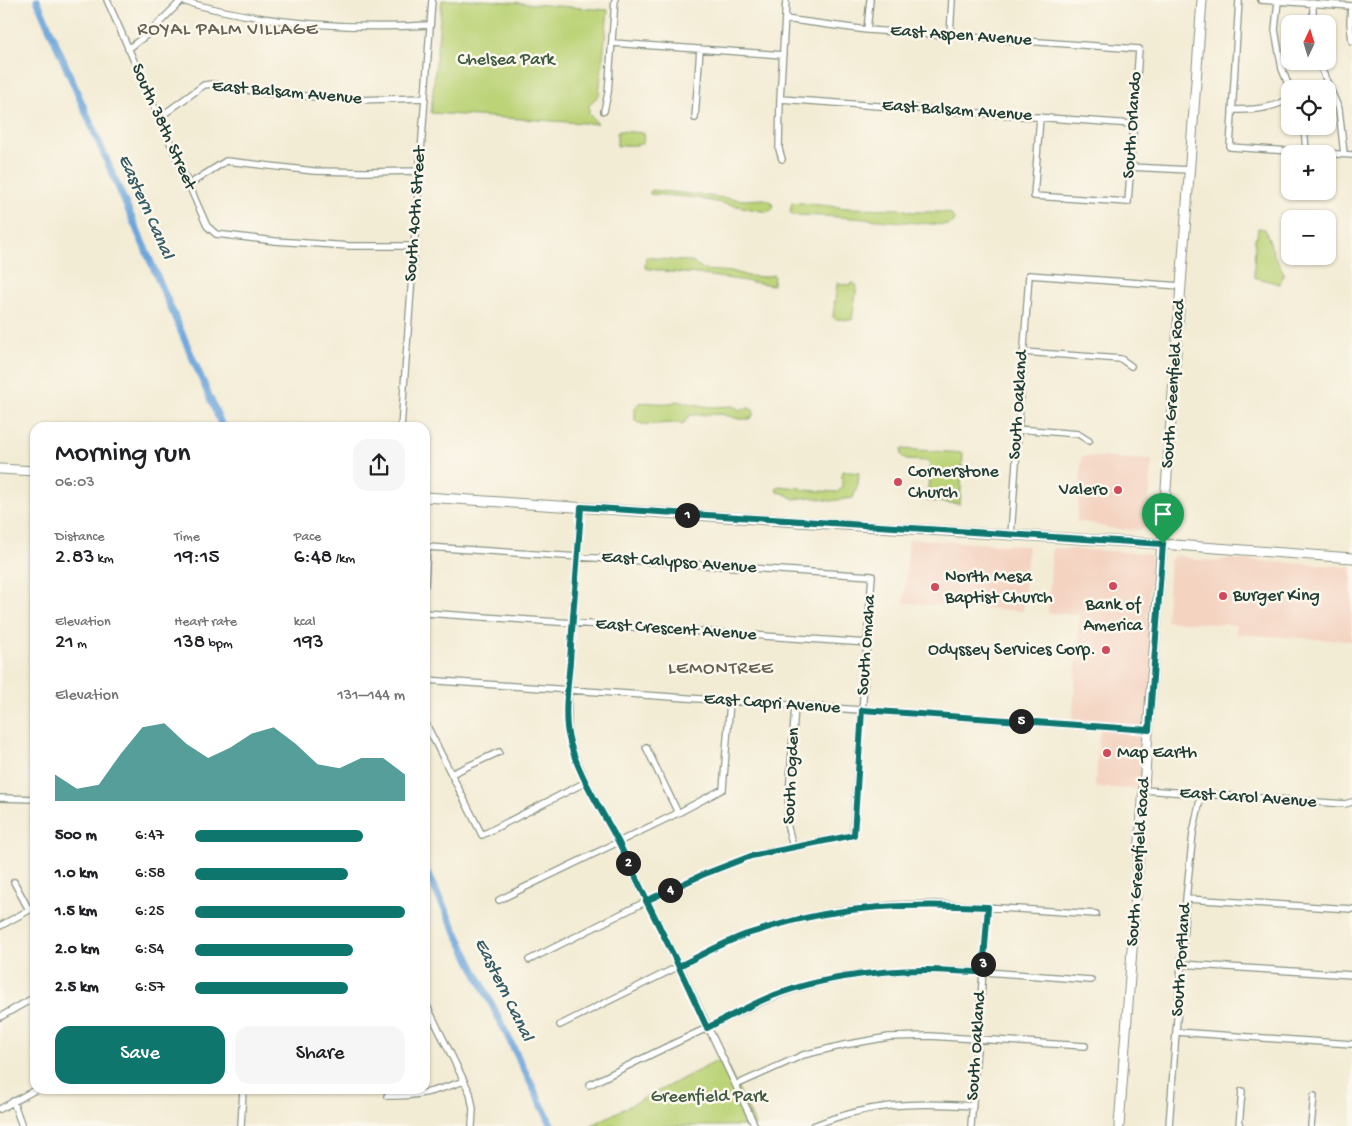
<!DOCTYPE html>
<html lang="en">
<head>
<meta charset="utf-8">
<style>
	:root { --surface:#fff; --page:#f6f6f6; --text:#202124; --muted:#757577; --accent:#0f766e }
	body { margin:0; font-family:"Gochi Hand",sans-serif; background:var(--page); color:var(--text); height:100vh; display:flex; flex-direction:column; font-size:19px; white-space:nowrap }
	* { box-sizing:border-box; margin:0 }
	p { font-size:16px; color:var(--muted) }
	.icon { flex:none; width:28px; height:28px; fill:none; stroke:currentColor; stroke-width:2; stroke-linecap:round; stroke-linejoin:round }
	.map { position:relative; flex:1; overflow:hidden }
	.details { position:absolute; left:30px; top:422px; width:400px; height:672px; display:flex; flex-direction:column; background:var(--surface); border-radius:15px; box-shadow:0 1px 4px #0004 }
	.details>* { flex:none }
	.needle { width:32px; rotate:4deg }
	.fabs { position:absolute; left:1281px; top:15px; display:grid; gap:10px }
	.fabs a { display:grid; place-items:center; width:55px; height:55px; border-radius:10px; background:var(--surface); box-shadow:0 1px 4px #0004; font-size:25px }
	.pin { position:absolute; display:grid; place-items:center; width:42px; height:42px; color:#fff; margin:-51px -21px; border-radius:50% 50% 50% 0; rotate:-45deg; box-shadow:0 0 5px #0007 }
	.pin .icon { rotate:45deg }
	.km { position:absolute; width:25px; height:25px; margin:-12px; border-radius:50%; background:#222; color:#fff; font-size:14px; line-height:25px; text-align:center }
	.round { display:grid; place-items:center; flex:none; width:52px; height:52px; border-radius:15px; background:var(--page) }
	.summary { display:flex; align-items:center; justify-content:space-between; height:85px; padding:0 25px }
	h1 { font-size:28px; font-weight:600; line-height:38px }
	.stats { display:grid; grid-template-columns:repeat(3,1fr); gap:8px; height:85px; padding:5px 25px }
	.stats div { display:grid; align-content:center }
	.stats b { font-size:21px; font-weight:600 }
	.stats small { font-size:14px; font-weight:400 }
	.stats p { font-size:14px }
	.chart { height:140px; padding:10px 25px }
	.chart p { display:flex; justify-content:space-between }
	.chart svg { width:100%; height:90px; margin-top:5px; fill:var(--accent); opacity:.7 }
	.primary-button { display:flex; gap:10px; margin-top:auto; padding:10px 25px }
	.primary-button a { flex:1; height:58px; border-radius:15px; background:var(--accent); color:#fff; font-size:20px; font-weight:600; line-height:58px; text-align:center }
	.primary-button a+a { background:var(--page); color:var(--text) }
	ul { padding:0 25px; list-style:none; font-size:16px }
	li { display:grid; grid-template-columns:80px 60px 1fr; align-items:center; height:38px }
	li i { height:12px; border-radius:6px; background:var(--accent) }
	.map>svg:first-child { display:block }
</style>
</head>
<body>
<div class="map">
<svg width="1352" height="1126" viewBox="0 0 1352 1126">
	<rect width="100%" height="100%" fill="#fbf7ec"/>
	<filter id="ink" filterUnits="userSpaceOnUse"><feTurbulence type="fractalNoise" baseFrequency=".02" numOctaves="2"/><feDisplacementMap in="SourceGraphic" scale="10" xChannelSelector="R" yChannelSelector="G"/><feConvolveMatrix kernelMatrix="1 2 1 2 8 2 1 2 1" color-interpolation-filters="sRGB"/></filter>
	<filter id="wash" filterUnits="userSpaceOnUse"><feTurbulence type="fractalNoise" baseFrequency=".0096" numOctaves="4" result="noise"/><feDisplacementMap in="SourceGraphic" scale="20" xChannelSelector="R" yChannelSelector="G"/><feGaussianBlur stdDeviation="1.12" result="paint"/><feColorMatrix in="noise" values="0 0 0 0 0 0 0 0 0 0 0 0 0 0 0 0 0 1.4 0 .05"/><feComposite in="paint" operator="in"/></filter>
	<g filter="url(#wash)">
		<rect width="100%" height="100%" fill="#f3ecd5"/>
		<path fill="#f4d3c1" d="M1082,456l70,4 -4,60 -3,7 -6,3 -31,-2 -17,-5 -14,-1z
			M909,539l119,7 -5,65 -119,-8z
			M1052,548l93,5 6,3 1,4 -5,58 10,1 -13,171 -49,-3 5,-60 -28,-2 8,-110 -32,-2z
			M1179,555l15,5 23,1 11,-2 124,8v74l-116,-7v-9l-70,-4 4,-60 4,-5z"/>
		<path fill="#bcd377" stroke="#6e8856" d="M442,0h41l125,10 -9,85 -10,10v9l9,10 -167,-11z
			M619,131l25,2 -1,10c-6,4 -18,1 -26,3v-13z
			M652,190l92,10 20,-1 6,2 3,4v4l-6,3 -71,-14 -45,-4 -2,-1z
			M792,202l55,6 54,1 11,3h32l7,2 3,5v3l-6,3c-52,-3 -104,-9 -156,-10l-2,-3z
			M1258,228l7,1 10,28 9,16 -4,11 -26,-7 1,-39 2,-1z
			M646,257l33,4c10,-2 18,3 25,9l31,2 12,4 16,1 11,-2 -1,10 -76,-11 -27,-2c-9,-2 -17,-2 -25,-4z
			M839,283l8,2 7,-2 3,3 -5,34 -16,-1 -3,-2 4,-33z
			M677,401l33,6 23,-1 7,4 9,-2 4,2 1,4 -4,5h-11l-18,-5 -31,1 -7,9c-13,-4 -39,5 -48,-3v-13l4,-5c12,-2 26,3 38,-2z
			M902,449l61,4 -3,51 -33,-3 3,-38 -2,-2 -22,-1 -5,-5z
			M842,471l17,2 -1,11 -5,14 -23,3 -19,-4 -17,2 -11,-6 -6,-1 -1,-4 3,-2 21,2 3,2 35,2 4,-5z
			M723,1058l33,68h-166z"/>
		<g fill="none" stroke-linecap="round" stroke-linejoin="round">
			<path stroke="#6ba4da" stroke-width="7" d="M37,0l186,428
				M425,869l127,257"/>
		</g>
	</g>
	<g filter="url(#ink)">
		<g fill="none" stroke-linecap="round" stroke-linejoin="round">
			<g stroke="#899484" stroke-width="8">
				<path id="minor" d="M107,0l100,226 9,8 59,7 75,5h64
					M1239,0l-9,147 122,8
					M1261,0l91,6
					M182,1c80,22 164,29 248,24
					M1278,1l-3,29 7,39 8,20
					M1351,6l-1,17 2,18
					M785,19l82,11 272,19 -11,153 -94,-6 6,-79
					M1313,24v-21
					M867,30l3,-30
					M950,35l2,-35
					M612,43l171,12
					M128,49l21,-16 33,-33
					M1318,61l21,48 5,45
					M780,99l353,25
					M1232,110c23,0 37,-1 58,-11
					M604,111l4,-18 7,-93
					M160,117l44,-32 8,-1 54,9 90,7 69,-2
					M695,118l5,-69
					M1304,126l2,26
					M782,159l-3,-10 1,-50 6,-99
					M1130,167l60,3
					M188,185l38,-24 88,10 51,1 54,-1
					M1023,352l98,7 10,7
					M401,428l31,-428
					M1018,429l60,5 11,7
					M581,507l-13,183v43l6,21 12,28 32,59 61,125 76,160
					M1011,535l18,-260 152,11
					M425,585l2,-38 445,29 -19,259 -102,21 -49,19 -55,26 -118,59
					M425,613l443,30
					M425,680l724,50
					M425,722l57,113 104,-53
					M646,747l32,66
					M451,774l48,-22
					M1144,790l201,14 7,-2
					M0,798l35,1
					M793,847l-6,-23 8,-118
					M14,882l15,28
					M1186,899l166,10
					M499,900l179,-87 45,-24 7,-87
					M0,926l35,-19
					M1181,964l171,11
					M425,1002l45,91 3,16 -1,17
					M0,1017l35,-20
					M560,1025l178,-88 48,-15 52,-11 56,-6 43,-1 159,10
					M1176,1032l176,12
					M589,1085c38,-19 77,-38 116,-56 32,-16 62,-32 97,-42 94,-28 193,-14 289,-7
					M736,1085l67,-30 41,-10 45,-8 40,-1 156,10
					M387,1096c30,1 49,-5 77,-15
					M13,1101l9,25
					M0,1109l35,-19
					M241,1126l2,-36
					M813,1126c55,-23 101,-24 160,-20
					M971,1126l17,-219
					M1169,1126l17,-227 7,-66 8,-38
					M1239,1126l3,-35
					M1311,1126l3,-30"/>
			</g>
			<g stroke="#899484" stroke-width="11">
				<path id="secondary" d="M0,469l35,2
					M425,497l419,28 303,18 205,15
					M1119,1126l83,-1126"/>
			</g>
			<use href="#minor" stroke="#fff" stroke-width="5.5"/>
			<use href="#secondary" stroke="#fff" stroke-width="9"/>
		</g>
	</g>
	<g fill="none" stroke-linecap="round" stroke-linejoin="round" filter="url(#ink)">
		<g stroke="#fff" stroke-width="10">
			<path id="route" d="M1163,544l-582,-37c-3,52 -8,103 -11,155 -2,22 -6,51 -2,72 8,39 33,74 51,109 30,61 60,123 88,185 19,-10 38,-20 58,-29 46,-20 111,-29 161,-29 18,0 38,2 57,2l5,-65c-74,-4 -147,-2 -218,20 -11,4 -23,6 -33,11 -20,8 -39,19 -58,28l-33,-65 56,-26 49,-19 103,-21 8,-125 287,20 14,-186"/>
		</g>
		<use href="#route" stroke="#0f766e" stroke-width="6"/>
	</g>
	<g fill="#d1495b" stroke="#fbf7ec" stroke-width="2">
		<circle cx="898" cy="482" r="5"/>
		<circle cx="1118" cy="490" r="5"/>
		<circle cx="1113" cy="586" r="5"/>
		<circle cx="935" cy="587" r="5"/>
		<circle cx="1223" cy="596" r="5"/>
		<circle cx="1106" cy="650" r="5"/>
		<circle cx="1107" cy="753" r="5"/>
	</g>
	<g text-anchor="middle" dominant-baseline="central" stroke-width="5" stroke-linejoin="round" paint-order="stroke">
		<g font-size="18" fill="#1f3d34" stroke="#fbf7ec">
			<text transform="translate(961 36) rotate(4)">East Aspen Avenue</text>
			<text transform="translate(287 93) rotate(5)">East Balsam Avenue</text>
			<text transform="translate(957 111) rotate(4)">East Balsam Avenue</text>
			<text transform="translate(1133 125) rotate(-86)">South Orlando</text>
			<text transform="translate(163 127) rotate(66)">South 38th Street</text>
			<text transform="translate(416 214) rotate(-86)">South 40th Street</text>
			<text transform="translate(1174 384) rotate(-86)">South Greenfield Road</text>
			<text transform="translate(1019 405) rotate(-86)">South Oakland</text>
			<text transform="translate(679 563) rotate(4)">East Calypso Avenue</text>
			<text transform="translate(676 630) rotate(4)">East Crescent Avenue</text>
			<text transform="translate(867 645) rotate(-86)">South Omaha</text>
			<text transform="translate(772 704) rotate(4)">East Capri Avenue</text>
			<text transform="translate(792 776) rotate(-87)">South Ogden</text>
			<text transform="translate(1248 798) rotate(4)">East Carol Avenue</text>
			<text transform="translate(1139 862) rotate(-86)">South Greenfield Road</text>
			<text transform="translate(1182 960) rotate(-86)">South Portland</text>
			<text transform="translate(977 1046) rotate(-86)">South Oakland</text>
		</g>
		<g font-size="18" fill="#3e5b41" stroke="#fbf7ec">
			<text x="506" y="60">Chelsea Park</text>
			<text x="709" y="1097">Greenfield Park</text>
		</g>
		<g font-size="18" fill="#1f3d34" stroke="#fbf7ec" text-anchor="start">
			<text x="908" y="472">Cornerstone<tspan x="908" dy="21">Church</tspan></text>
			<text x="1108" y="490" text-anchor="end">Valero</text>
			<text x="945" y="577">North Mesa<tspan x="945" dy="21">Baptist Church</tspan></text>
			<text x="1233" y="596">Burger King</text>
			<text x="1113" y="605" text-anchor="middle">Bank of<tspan x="1113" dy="21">America</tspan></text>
			<text x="1096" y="650" text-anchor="end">Odyssey Services Corp.</text>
			<text x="1117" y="753">Map Earth</text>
		</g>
		<g font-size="19" letter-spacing="1" fill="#656153" stroke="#fbf7ec">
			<text x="228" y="30">ROYAL PALM VILLAGE</text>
			<text x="721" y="669">LEMONTREE</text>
		</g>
		<g font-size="19" font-style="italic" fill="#365c66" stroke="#fbf7ec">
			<text transform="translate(145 207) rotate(66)">Eastern Canal</text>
			<text transform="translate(503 990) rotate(64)">Eastern Canal</text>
		</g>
	</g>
</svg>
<div class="fabs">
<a><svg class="needle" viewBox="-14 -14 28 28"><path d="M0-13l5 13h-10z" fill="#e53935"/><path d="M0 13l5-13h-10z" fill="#757577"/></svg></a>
<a><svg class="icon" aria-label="locate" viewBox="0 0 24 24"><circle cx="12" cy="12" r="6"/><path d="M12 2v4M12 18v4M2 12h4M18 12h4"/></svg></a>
<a>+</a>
<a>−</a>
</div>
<div class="pin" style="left:1163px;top:544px;background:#1e9e55"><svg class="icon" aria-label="arrive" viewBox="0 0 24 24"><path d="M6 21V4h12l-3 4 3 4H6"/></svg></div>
<b class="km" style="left:687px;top:515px">1</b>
<b class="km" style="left:628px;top:863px">2</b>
<b class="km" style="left:983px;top:964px">3</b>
<b class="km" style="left:670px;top:890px">4</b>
<b class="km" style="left:1021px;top:721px">5</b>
<section class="details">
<div class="summary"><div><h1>Morning run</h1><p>06:03</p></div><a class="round"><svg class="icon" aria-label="share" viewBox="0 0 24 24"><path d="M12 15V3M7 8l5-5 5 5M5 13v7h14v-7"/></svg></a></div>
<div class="stats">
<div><p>Distance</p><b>2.83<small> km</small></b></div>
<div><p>Time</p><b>19:15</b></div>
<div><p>Pace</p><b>6:48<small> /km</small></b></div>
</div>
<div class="stats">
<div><p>Elevation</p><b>21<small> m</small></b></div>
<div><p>Heart rate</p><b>138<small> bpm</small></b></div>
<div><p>kcal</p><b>193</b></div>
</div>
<div class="chart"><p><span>Elevation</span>131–144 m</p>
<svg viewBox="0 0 160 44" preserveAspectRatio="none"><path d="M0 44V31L10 38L20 36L30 21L40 8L50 6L60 16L70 23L80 18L90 11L100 8L110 16L120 26L130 28L140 23L150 23L160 31V44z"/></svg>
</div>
<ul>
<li><b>500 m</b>6:47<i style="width:80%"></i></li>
<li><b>1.0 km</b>6:58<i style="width:73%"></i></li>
<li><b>1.5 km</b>6:25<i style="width:100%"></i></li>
<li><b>2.0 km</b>6:54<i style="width:75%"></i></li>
<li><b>2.5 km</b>6:57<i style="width:73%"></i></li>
</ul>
<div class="primary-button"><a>Save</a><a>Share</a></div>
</section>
</div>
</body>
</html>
